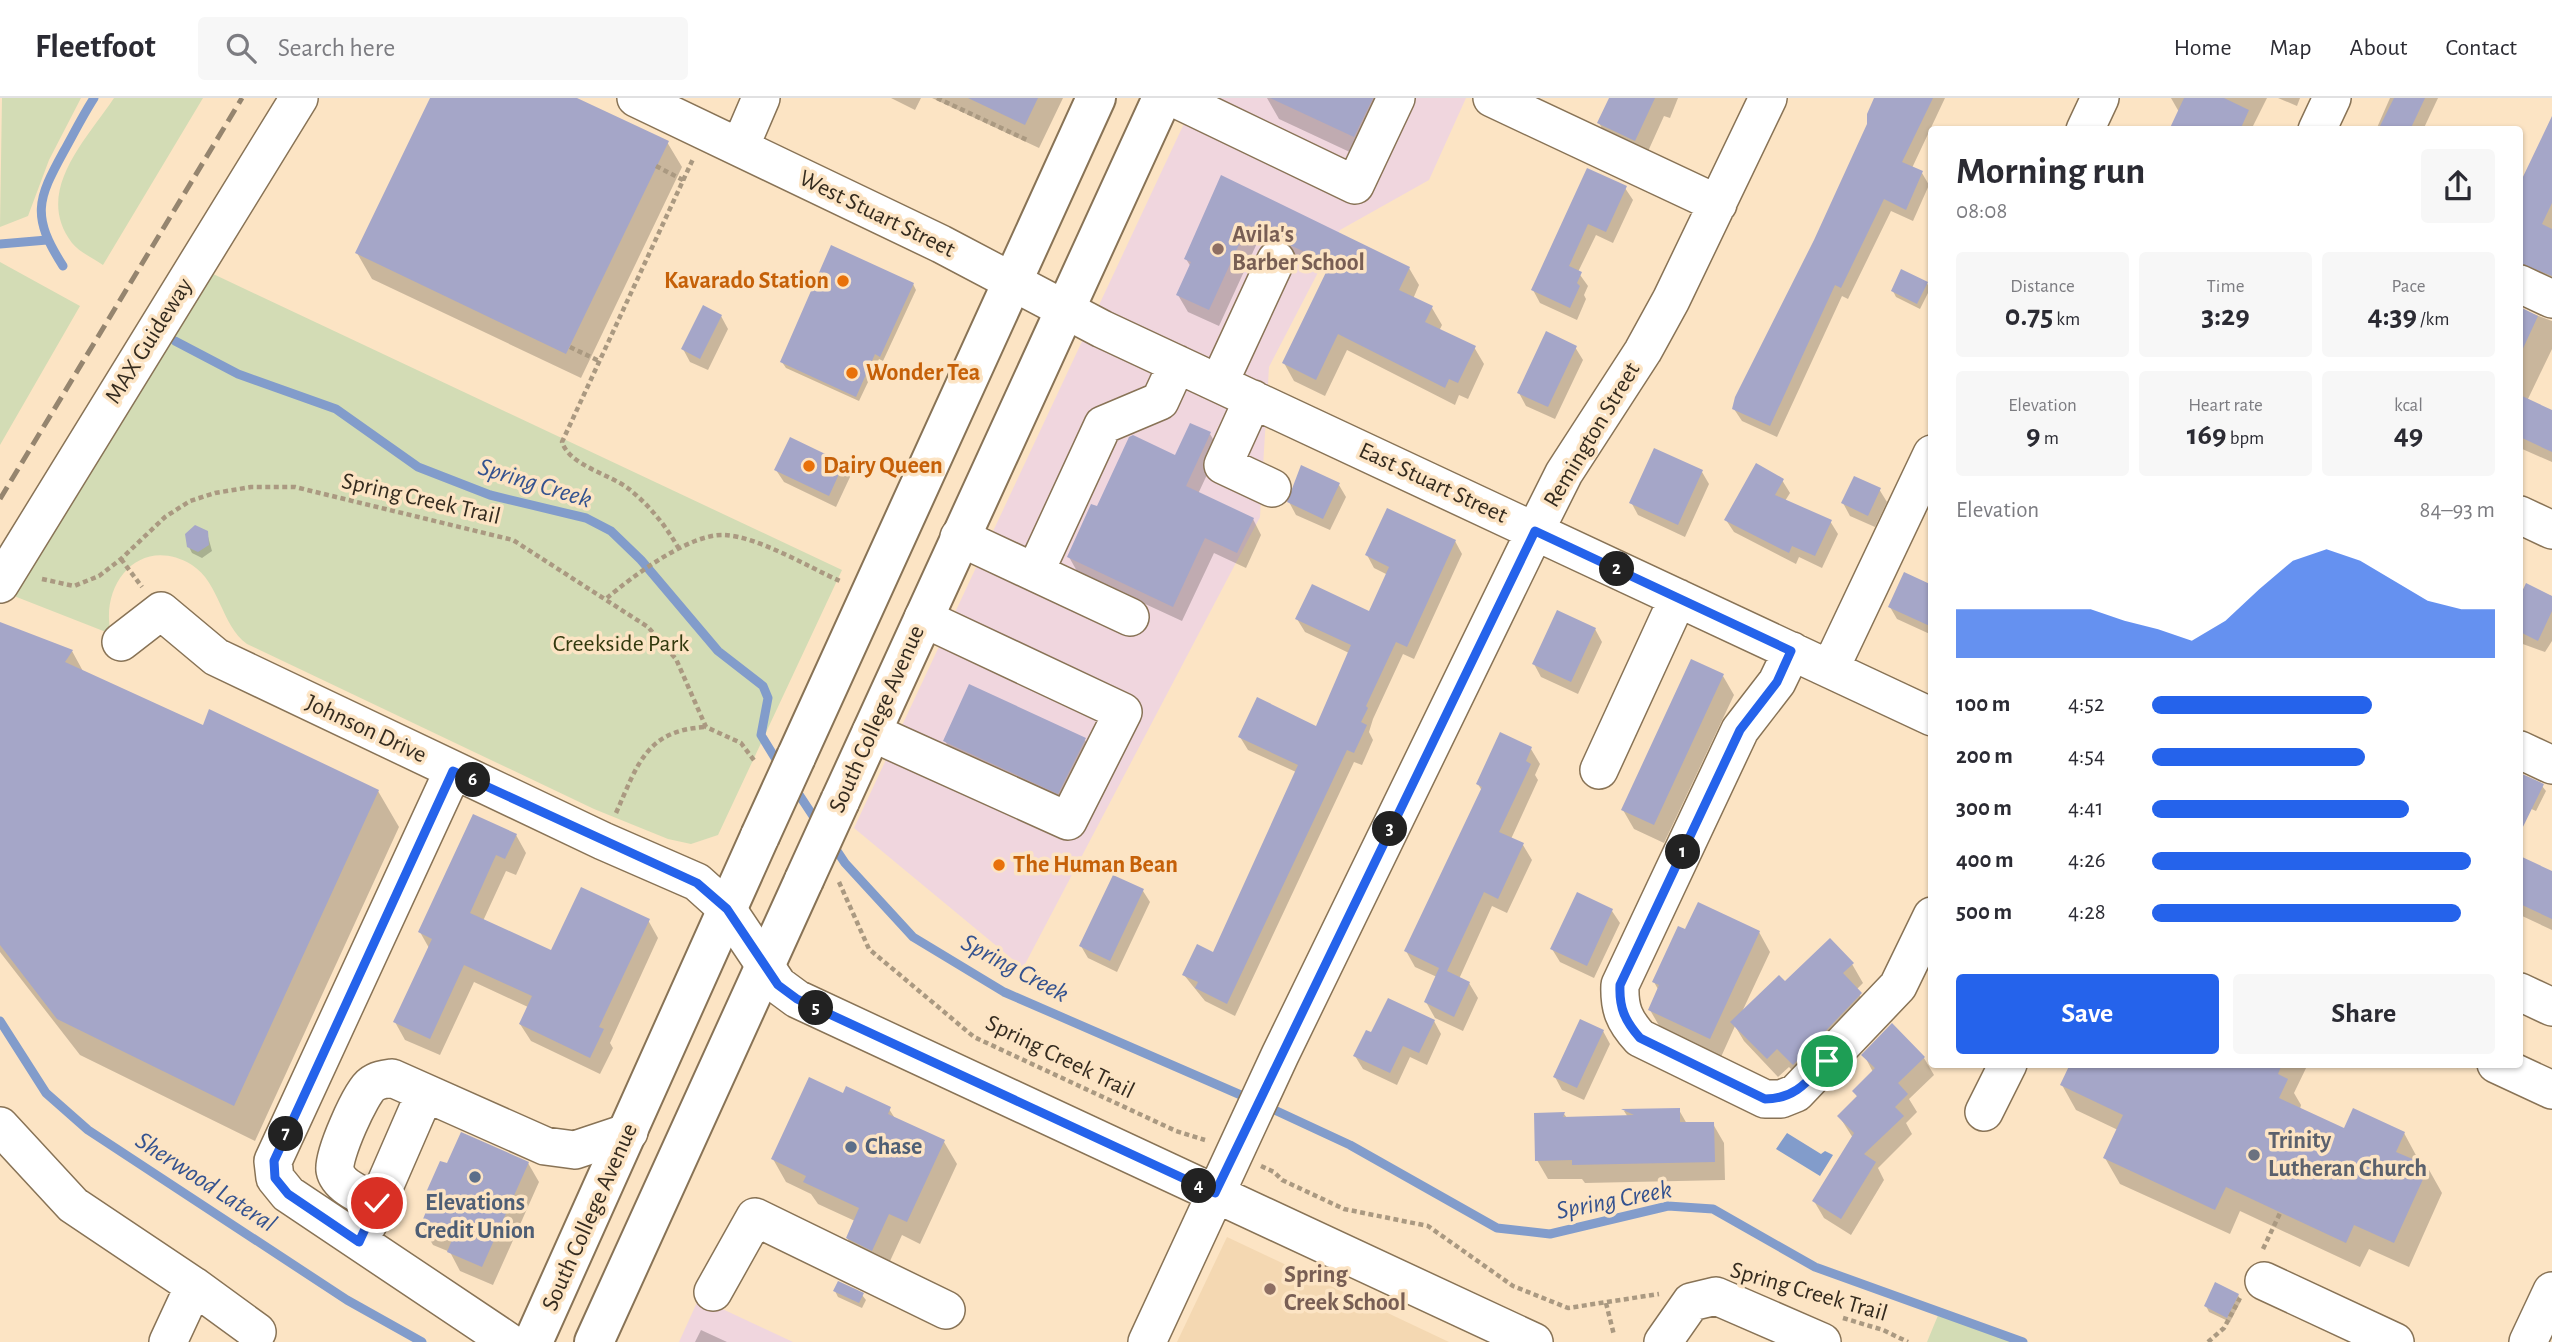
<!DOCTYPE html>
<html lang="en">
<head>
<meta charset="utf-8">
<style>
	:root { --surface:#fff; --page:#f7f7f7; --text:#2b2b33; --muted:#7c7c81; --line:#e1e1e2; --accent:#2563eb }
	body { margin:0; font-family:"Alegreya Sans",sans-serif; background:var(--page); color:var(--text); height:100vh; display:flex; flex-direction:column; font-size:26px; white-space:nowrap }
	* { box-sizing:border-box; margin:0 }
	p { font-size:23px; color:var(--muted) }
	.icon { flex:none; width:38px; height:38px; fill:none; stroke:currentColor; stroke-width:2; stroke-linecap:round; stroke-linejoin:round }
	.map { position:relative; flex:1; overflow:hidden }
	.details { position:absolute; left:1928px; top:28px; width:595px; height:942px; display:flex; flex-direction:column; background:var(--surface); border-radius:7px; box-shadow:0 2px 5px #0004 }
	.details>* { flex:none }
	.pin { position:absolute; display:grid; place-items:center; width:60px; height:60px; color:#fff; margin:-30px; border:4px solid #fff; border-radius:50%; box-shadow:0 2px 7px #0007 }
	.km { position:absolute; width:35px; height:35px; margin:-18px; border-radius:50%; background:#222; color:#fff; font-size:19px; line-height:35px; text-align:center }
	.round { display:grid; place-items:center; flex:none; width:74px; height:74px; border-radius:7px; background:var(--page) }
	.headline { display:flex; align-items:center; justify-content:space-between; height:119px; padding:0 28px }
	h1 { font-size:38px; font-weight:700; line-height:52px }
	.metrics { display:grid; grid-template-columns:repeat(3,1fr); gap:10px; height:119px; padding:7px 28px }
	.metrics div { display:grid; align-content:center; border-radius:7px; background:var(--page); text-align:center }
	.metrics b { font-size:30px; font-weight:700 }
	.metrics small { font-size:19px; font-weight:400 }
	.metrics p { font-size:19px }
	.chart { height:196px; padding:14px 28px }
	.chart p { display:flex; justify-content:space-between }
	.chart svg { width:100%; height:126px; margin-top:7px; fill:var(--accent); opacity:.7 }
	.primary-button { display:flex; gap:14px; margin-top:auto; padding:14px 28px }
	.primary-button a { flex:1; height:80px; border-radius:7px; background:var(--accent); color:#fff; font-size:28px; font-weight:700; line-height:80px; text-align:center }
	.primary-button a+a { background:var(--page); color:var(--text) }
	ul { padding:0 28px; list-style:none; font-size:23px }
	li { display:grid; grid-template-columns:112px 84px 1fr; align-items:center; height:52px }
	li i { height:18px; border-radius:9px; background:var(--accent) }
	header { display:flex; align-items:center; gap:42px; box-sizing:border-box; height:98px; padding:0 35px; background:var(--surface); border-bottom:2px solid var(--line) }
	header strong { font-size:33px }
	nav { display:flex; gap:38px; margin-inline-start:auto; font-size:24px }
	.search { width:490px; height:63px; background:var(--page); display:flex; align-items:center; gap:18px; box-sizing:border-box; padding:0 24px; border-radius:7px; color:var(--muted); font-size:26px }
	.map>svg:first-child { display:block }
</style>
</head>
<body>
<header>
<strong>Fleetfoot</strong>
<div class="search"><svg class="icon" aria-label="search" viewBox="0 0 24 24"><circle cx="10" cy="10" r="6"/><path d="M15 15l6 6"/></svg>Search here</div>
<nav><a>Home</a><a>Map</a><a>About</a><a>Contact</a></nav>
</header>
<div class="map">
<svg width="2552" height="1244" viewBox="0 0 2552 1244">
	<rect width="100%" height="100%" fill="#fce4c4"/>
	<path fill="#f0d6de" d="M1196,0h270l-37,82 -89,50 -71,137 -9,150 -237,451 -169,-140z
		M699,1200l94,44h-114z"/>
	<path fill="#f4d8b2" d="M1227,1139l222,105h-272z"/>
	<path fill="#d3dcb5" d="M2,0h79l-32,62 -21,56 -28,11z
		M114,0h89l-100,167c-10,-7 -24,-13 -31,-22 -39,-51 14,-103 42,-145z
		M0,164l80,44 -80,139z
		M209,174l633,298 -124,265 -27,9 -23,-5 -74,-30 -347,-165c-26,-19 -27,-61 -55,-79 -51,-31 -93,18 -81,69l-97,-38z
		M1939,1215l75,23 11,6h-98z"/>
	<path fill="#829ccb" d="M1787,1035l34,21 4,-3 8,4 -13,21 -44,-27z"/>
	<path fill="#0003" d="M432,0h141l94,44 15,25 -101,211 -209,-99 -15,-26z
		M891,0h30l-6,12z
		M932,0h131l-24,50z
		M1267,0h135l-33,63 -90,-42z
		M1610,0h68l-8,20 -6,-2 -19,42 -36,-17 -10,-18z
		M1876,0h69l-33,70 10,5 7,12 -16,36 -22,-10 -43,88 -6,-3 -65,141 -35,-16 -8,-12 82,-168 53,-116z
		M2267,0l-16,32h-76l4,-18 -8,-14z
		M2278,0h22l-3,8z
		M2390,0h48l-15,32h-47z
		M2552,47v139l-32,-6v-91z
		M1588,72l37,18 8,12 -20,43 -17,-8 -18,37 10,14 -4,9 2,4 -9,21 -37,-17 -7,-13z
		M1222,79l187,91 10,17 -6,14 19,9 10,17 -3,6 35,16 10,17 -16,35 -9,-4 -4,10 -108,-55 -22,46 -31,-15 -10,-18 43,-89 -69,-33 -39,85 -31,-14 -10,-17 13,-28 -5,-8z
		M1927,185l3,6 -10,20 -24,-12 -3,-6z
		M913,186l3,6 -33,71 -4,-2 -20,42 -73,-33 -4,-6z
		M2520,211l32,12v28l-25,52 25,11v50l-32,-14z
		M721,218l7,13 -20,41 -18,-8 -7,-13z
		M1575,249l8,13 -28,59 -29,-13 -7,-13z
		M1210,336l9,15 -21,45 55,25 8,16 -15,33 -32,-15 -32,68 -104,-48 -9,-16 29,-48z
		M843,366l7,13 -14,30 -52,-25 -8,-12z
		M1702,374l7,12 -24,53 -47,-22 -7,-13z
		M1782,382l8,13 -5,8 45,20 8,13 -16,34 -23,-11 -3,7 -62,-32 -8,-12z
		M1339,387l7,12 -16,33 -34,-15 -7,-13z
		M1879,391l8,13 -12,25 -25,-11 -7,-13z
		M207,435l5,18 -10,7 -10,-5 -3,-6z
		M1455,443l7,13 -48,105 -11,-5 -30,65 -4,13 4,8 -11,25 -8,-3 -119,254 -30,-15 -21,-26 29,-21 83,-182 -48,-22 -8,-13 77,-8 32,-76 -44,-21 -8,-13 73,-6 18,-38 -14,-7 -7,-13z
		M1932,488v49l-35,-16 -7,-12z
		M2520,490l32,8v45l-7,11 -25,-9z
		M1595,531l7,13 -24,52 -37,-17 -7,-13z
		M0,537l72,16 12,22 120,54 174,64 21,36 -144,314 -175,-86 -80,-103z
		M1723,578l11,19 -70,148 -30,-14 -11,-19z
		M1085,642l11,19 -27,53 -113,-52 -11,-19z
		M1531,651l9,15 -5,11 3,5 -27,59 12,6 9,15 -25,53 -15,-7 -33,73 10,4 9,15 -15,33 -28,-13 -9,-16 11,-25 -22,-10 -9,-16 76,-160 -4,-7z
		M2520,677l22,11 4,5 -10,20 -16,-7z
		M474,718l42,19 10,18 -10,22 -10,-4 -23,50 69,32 96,-33 10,18 -48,105 3,5 -13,26 -69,-33 -11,-17 8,-17 -54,-25 -34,73 -35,-15 -10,-18 34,-74 -9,-16z
		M2520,761l32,14v57l-32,-15z
		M1114,779l29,14 7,11 -33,70 -29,-14 -7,-12z
		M1612,813l8,12 -26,55 -34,-16 -8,-13z
		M1686,834h73l11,20 -29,62 44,-30 67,-20 11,19 -7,7 16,23 -67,70 -16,-16 -11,10 -34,-36 -9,-15 -14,31 -60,-28 -11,-19 9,-19 -5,-9z
		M1434,923l7,13 -14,31 -17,-8 -13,28 -34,-16 -8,-13z
		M1603,933l7,13 -26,56 -22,-10 -7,-13z
		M1864,957l60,3 10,17 -25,24 8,13 -11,11 6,11 -34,34 6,12 -33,55 -27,-17 -10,-17 39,-63 -14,-22 19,-18 -4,-7 19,-19z
		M2071,966h237l-14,29 7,12 -1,4 45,21 59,3 14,26 -2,4 12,5 14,25 -33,74 -40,-18 -9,18 -120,-56 -10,23 -110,-50 -15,-26 13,-28 -42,-20 -14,-25z
		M844,997l45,14 7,11 48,22 13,22 -37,80 -18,-9 -17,37 -25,-12 -13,-22 8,-17 -37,-17 -7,-10 -25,-12 -13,-23z
		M1679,1012l8,14h26l11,19 1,37 -140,3 -3,-4h-34l-11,-19 -1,-45 28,-1 3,4 61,-1 -4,-6z
		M528,1065l11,19 -46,103 -33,-14 -10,-19 -17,-7 -11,-19 9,-21 -5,-8 22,-32z
		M835,1193l27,4 4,5 -4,8 -24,-11z
		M2238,1197l3,6 -11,21 -21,-10 -3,-6z
		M701,1232l26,12h-32z"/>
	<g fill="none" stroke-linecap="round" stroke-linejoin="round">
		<path stroke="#829ccb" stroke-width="9" d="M0,146l47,-4
			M63,168c-32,-50 -26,-66 1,-115 10,-18 19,-36 30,-53
			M175,243l63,33 98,35 82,58 72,28 96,23 25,13 30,29 77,91 45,35 5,12 -7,37 19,31
			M794,689l25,38
			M833,747l12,18 68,74 91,55 246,107
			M0,923l46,72 42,37 259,170 75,42
			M1266,1008l84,39 147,83 53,6 118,-28 45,3 102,58 208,75"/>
	</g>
	<path fill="#a5a6c8" d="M430,0h147l92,43 -103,213 -211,-101z
		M968,0h70l-13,27z
		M1270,0h103l-19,39z
		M1609,0h46l-20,43 -38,-18z
		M1874,0h59l-31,64 21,9 -17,39 -22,-11 -43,89 -6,-3 -65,141 -38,-17 3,-12 79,-157 53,-116v-10z
		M2184,0h40l25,12 -9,20h-71z
		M2394,0h31l-15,32h-32z
		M2552,18v87l-10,21 10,5v47l-32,-13v-80z
		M1587,70l40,18 -21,46 -18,-8 -19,42 13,6 -5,11 3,3 -10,22 -39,-18z
		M1221,77l189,92 -11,23 34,16 -8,16 51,24 -18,37 -9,-4 -4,9 -107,-54 -22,46 -34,-17 48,-99 -82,-39 -39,85 -33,-15 15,-33 -7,-3z
		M831,147l83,38 -34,74 -5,-3 -19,43 -76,-35z
		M1901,171l27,13 -11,22 -26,-13z
		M703,207l19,10 -22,44 -19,-10z
		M2520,209l18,9 -18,39z
		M1546,233l31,15 -29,61 -31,-14z
		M2520,297l32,15v42l-32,-15z
		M1190,325l21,9 -25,54 68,32 -17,35 -32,-15 -32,69 -106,-50 24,-53 6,2 32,-69 4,-2 42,20z
		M790,339l54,26 -15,33 -55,-26z
		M1654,350l49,22 -25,55 -49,-22z
		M1756,365l28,16 -9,16 57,25 -17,36 -23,-10 -3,7 -65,-33z
		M1301,367l39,18 -17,36 -36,-17z
		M1854,378l27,12 -13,28 -27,-13z
		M1387,410l69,32 -49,107 -11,-5 -30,64 2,2 -7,14 6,3 -13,28 -7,-3 -120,254 -32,-16 3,-6 -16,-7 15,-31 16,8 85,-187 -60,-28 19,-40 59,29 35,-81 -56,-26 17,-35 57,27 20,-44 -24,-12z
		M195,427l13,6 1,14 -11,7 -11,-5 -2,-13z
		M1904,474l28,13v42l-44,-20z
		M2526,485l26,13v15l-14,30 -18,-9v-36z
		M1557,512l39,18 -25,54 -39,-18z
		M0,524l73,28 -8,12 138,63 6,-16 170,81 -145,316 -177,-87 -57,-74z
		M1691,561l33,15 -70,151 -33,-15z
		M969,586l117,54 -28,56 -115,-53z
		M1500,634l32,15 -6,14 5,3 -32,68 25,11 -26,56 -14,-7 -37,79 23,11 -16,35 -30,-15 15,-34 -35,-17 78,-164 -6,-3z
		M2520,675l24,11 -24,49z
		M473,716l44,20 -12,25 -9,-4 -26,58 81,37 30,-63 69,32 -51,108 5,2 -14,29 -71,-34 13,-28 -68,-31 -34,74 -37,-17 39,-83 -14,-7z
		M2520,758l32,15v48l-32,-15z
		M1113,777l31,14 -34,72 -31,-15z
		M1577,794l36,17 -26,57 -37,-17z
		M1698,804l62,29 -50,108 -62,-29 11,-25 -7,-3 26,-56 7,3z
		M1830,840l24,25 -11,10 19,20 -69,72 -16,-16 -10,10 -37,-37 49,-47 6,6z
		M1388,900l47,22 -16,33 -16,-7 -13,27 -37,-17 13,-26 5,2z
		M1580,921l24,11 -27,58 -24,-11z
		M1892,925l33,34 -27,26 10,11 -13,13 9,9 -40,38 12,8 -35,57 -29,-18 42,-68 -17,-17 20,-20 -5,-5 23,-23 -14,-13z
		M2070,966h212l-4,10 10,5 -9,19 65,30 9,-20 52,24 -9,20 33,14 -35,77 -40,-18 -8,18 -120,-56 -11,23 -112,-52 20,-43 -63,-30z
		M809,979l34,16 3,-7 45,21 -3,7 57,26 -38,82 -18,-8 -17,37 -26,-13 13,-30 -56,-26 3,-6 -35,-17z
		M1680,1010v14h34l1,40 -143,3v-5l-37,1 -1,-48 31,-1 -2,5 71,-2 -13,-6z
		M461,1034l68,30 -47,105 -35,-15 5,-12 -32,-14 11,-26 -7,-3 16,-36 7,2z
		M838,1183l26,12 -5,10 -26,-12z
		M2215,1184l24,12 -12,24 -23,-12z"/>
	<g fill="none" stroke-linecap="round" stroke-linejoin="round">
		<g stroke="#887356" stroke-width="40">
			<path id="minor" d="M636,0l305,146 161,85 830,388
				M1174,0l181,87 41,-87
				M1492,0l226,106
				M2085,32l15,-32
				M2317,32l15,-32
				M740,49l21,-49
				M2520,186l32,15
				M1219,285l57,-123
				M1253,301l-30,66 49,23
				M2520,417l32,15
				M959,439l171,80
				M1035,474l68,-147 57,-24 17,-37
				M0,486l299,-486
				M121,544l40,-31 55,46 387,184 94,41 30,27 51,76 19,14 737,343
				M1792,553l-15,31 -37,48 -120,255c-1,23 4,36 20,53l125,61h16l15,-6 102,-107 34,-70
				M1830,571l102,-215
				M871,634l197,89 55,-109 -200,-94
				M2520,652l32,15
				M1599,672l79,-172
				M453,673l-180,390 2,17 13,16 221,148
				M2520,894l32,15
				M2496,966l56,26
				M1984,1014l24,-48
				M0,1028l73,79 121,81
				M377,1105c-14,-7 -39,-17 -42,-33 -3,-13 26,-78 36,-85 6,-5 14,-6 21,-7l153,68 30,4 54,-18
				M368,1126l57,-131
				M2264,1183l131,61
				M713,1194l42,-75 191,93
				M168,1244l26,-56 63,46
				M1147,1244l133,-287 255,-524 29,-58 79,-122 28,-51 97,-202
				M1663,1244l28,-40 25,-6 106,46
				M2528,1244l24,-51"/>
		</g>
		<g stroke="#887356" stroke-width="42">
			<path id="highway" d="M796,659l300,-659
				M840,703l322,-703
				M533,1244l227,-506
				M594,1244l210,-462"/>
		</g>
		<path stroke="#aa9981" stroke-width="4.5" stroke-dasharray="5 3.5" stroke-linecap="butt" d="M937,0l90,42
			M656,68l27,14
			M570,249l29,14
			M679,451c-13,-23 -29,-43 -50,-60 -19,-15 -59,-23 -67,-47l131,-283
			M121,461l21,28
			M42,481l32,7 25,-10 22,-17 44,-42 25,-16 25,-8 36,-6h44l218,53 135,87 28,32 30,68 35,16 15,20
			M607,500c26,-22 83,-65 118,-63 34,2 83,32 115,46
			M616,715c22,-49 30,-83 90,-86
			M839,784l30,67 105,88 202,94 29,9
			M1261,1068l13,6 8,8 62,29 84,17 85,60 55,22 91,-14
			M2263,1151l18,-38
			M1606,1205l8,32
			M1843,1220l40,12 25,12
			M2208,1244l16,-14 16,-30"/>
		<use href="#minor" stroke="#fff" stroke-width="37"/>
		<use href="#highway" stroke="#fff" stroke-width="38"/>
		<path stroke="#95856f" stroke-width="5" stroke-dasharray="14 7" stroke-linecap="butt" d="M0,401l242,-401"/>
		<g stroke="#887356" stroke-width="42" stroke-linecap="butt">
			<path id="highway-bridge" d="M760,738l36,-79
				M804,782l36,-79"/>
		</g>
		<use href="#highway-bridge" stroke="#fff" stroke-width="38"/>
	</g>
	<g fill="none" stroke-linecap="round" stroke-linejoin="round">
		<g stroke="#fff" stroke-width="14">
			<path id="route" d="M377,1105l-18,39 -71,-48 -13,-16 -1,-17 179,-390 244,112 30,26 51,76 19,14 418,194 320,-662 256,120 -14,31 -37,48 -120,255c-1,23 5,36 20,53l125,61c30,0 43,-18 62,-38"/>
		</g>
		<use href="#route" stroke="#2563eb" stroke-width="9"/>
	</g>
	<g fill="#8d6e63" stroke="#fce4c4" stroke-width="2.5">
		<circle cx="1218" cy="151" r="7"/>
		<circle cx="1270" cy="1191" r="7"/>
	</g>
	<g fill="#e8710a" stroke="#fce4c4" stroke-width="2.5">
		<circle cx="843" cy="183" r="7"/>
		<circle cx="852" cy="275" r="7"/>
		<circle cx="809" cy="368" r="7"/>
		<circle cx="999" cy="767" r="7"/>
	</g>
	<g fill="#5c6f8a" stroke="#fce4c4" stroke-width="2.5">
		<circle cx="851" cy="1049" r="7"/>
		<circle cx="475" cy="1079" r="7"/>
	</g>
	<circle fill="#6b7280" stroke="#fce4c4" stroke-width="2.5" cx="2254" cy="1057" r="7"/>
	<g text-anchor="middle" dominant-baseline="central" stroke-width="7" stroke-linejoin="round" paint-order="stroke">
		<g font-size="24" fill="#342b1f" stroke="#fce4c4">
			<text transform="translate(877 116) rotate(26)">West Stuart Street</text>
			<text transform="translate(149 243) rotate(-58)">MAX Guideway</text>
			<text transform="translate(1592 337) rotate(-59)">Remington Street</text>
			<text transform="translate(1433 385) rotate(25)">East Stuart Street</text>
			<text transform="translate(421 401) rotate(13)">Spring Creek Trail</text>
			<text transform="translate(877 621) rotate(-66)">South College Avenue</text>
			<text transform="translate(366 631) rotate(25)">Johnson Drive</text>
			<text transform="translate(1060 959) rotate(26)">Spring Creek Trail</text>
			<text transform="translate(590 1119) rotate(-66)">South College Avenue</text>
			<text transform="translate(1809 1194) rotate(16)">Spring Creek Trail</text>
		</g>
		<g font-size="24" font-weight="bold" fill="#785e54" stroke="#fce4c4" text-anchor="start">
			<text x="1232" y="137">Avila's<tspan x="1232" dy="28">Barber School</tspan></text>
			<text x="1284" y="1177">Spring<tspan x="1284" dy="28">Creek School</tspan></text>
		</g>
		<g font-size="24" font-weight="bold" fill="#c56008" stroke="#fce4c4" text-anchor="start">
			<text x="829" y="183" text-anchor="end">Kavarado Station</text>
			<text x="866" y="275">Wonder Tea</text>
			<text x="823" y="368">Dairy Queen</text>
			<text x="1013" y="767">The Human Bean</text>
		</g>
		<g font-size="24" fill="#32390e" stroke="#fce4c4">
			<text x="621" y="546">Creekside Park</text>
		</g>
		<g font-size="24" font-weight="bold" fill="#5b616d" stroke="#fce4c4" text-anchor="start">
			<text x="2268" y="1043">Trinity<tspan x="2268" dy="28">Lutheran Church</tspan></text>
		</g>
		<g font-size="24" font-weight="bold" fill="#4e5e75" stroke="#fce4c4" text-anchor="start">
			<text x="865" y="1049">Chase</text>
			<text x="475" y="1105" text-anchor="middle">Elevations<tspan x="475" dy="28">Credit Union</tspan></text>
		</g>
		<g font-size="26" font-style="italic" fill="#34528f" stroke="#fce4c4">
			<text transform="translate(535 385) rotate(17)">Spring Creek</text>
			<text transform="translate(1015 870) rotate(28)">Spring Creek</text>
			<text transform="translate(206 1084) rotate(33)">Sherwood Lateral</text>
			<text transform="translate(1614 1102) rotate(-11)">Spring Creek</text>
		</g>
	</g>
</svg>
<div class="pin" style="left:1827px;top:963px;background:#1e9e55"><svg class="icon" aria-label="arrive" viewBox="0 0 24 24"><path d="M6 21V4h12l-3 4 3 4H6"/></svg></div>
<div class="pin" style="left:377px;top:1105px;background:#d93025"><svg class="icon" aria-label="check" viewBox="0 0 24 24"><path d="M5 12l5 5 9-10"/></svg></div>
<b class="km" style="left:1683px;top:754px">1</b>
<b class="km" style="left:1617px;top:471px">2</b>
<b class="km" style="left:1390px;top:731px">3</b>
<b class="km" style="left:1199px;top:1088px">4</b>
<b class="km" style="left:816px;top:910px">5</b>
<b class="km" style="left:473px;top:682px">6</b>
<b class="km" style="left:286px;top:1036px">7</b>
<section class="details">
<div class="headline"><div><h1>Morning run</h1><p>08:08</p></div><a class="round"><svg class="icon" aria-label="share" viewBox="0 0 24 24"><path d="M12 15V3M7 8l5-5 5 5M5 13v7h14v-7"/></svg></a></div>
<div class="metrics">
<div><p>Distance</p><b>0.75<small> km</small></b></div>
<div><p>Time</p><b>3:29</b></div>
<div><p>Pace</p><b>4:39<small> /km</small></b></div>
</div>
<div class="metrics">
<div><p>Elevation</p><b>9<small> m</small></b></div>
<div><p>Heart rate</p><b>169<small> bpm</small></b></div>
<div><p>kcal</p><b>49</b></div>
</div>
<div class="chart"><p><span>Elevation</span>84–93 m</p>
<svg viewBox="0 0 160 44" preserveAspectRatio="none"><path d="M0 44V27L10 27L20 27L30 27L40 27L50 31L60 34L70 38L80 31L90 20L100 10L110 6L120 10L130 17L140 24L150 27L160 27V44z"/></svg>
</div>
<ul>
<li><b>100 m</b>4:52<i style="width:64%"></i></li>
<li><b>200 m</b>4:54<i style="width:62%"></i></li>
<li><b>300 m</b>4:41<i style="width:75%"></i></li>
<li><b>400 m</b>4:26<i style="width:93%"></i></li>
<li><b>500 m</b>4:28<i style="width:90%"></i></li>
</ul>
<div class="primary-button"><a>Save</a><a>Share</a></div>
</section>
</div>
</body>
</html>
